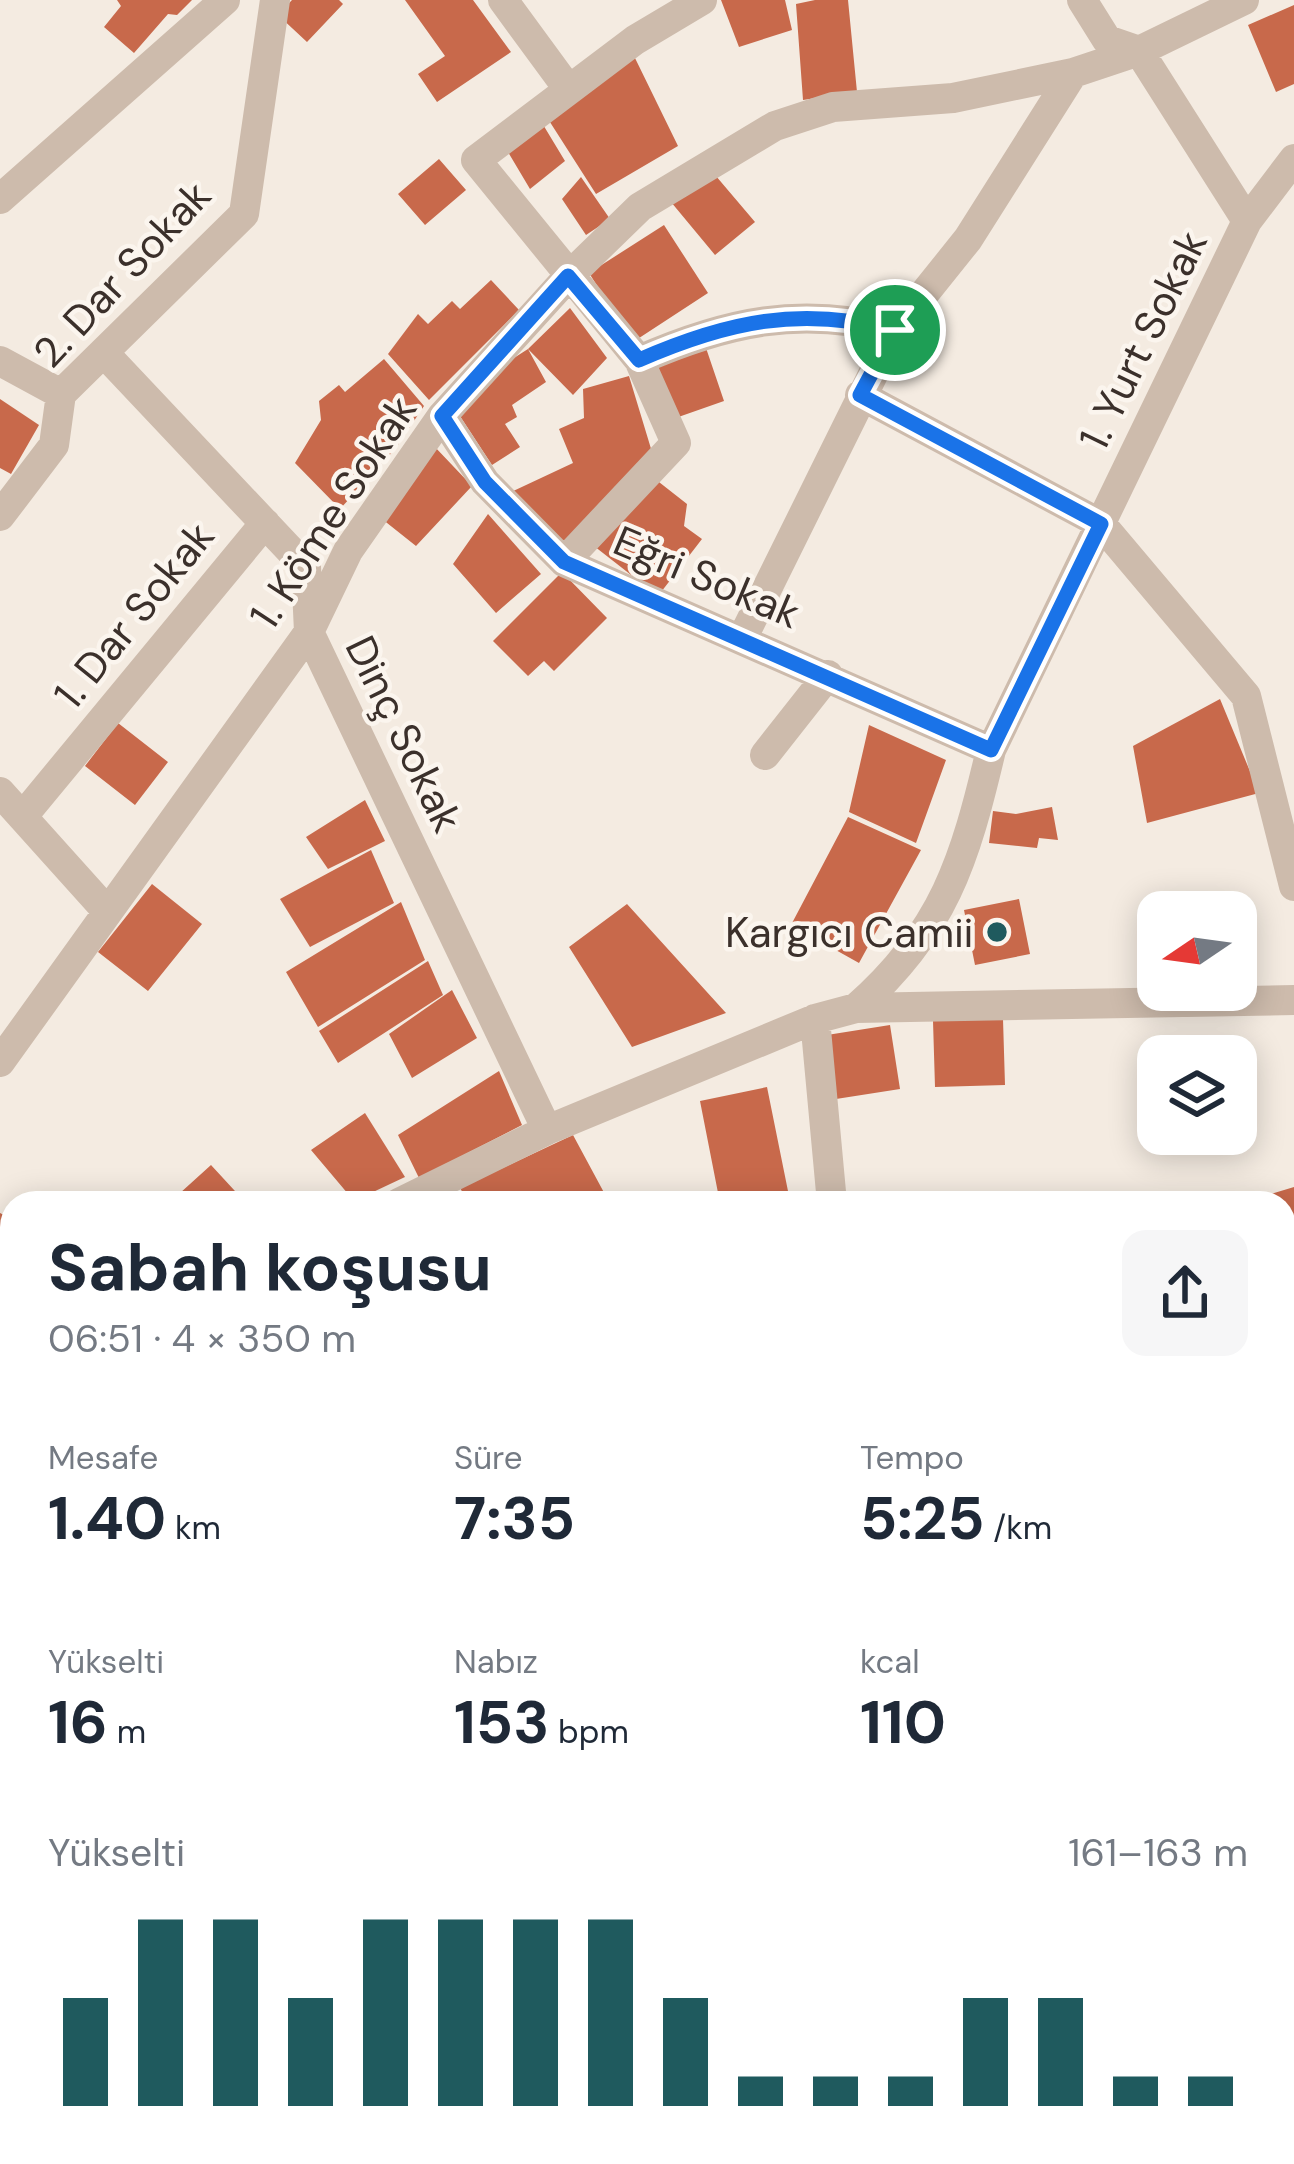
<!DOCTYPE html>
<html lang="tr">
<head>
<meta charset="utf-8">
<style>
	:root { --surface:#fff; --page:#f6f6f7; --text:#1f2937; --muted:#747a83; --accent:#1f5a5e }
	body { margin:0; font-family:"DM Sans",sans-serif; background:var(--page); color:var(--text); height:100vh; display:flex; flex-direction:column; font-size:45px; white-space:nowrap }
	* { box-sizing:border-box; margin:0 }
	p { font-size:39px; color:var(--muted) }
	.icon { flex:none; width:66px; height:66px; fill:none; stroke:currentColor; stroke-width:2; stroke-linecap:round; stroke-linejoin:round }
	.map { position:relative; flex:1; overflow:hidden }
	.drawer { position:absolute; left:0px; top:1191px; width:1296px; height:975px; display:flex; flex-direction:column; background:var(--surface); border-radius:36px 36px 0 0; box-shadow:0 6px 30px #0003 }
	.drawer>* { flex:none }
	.needle { width:78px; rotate:257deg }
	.fabs { position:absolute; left:1137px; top:891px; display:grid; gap:24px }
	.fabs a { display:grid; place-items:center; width:120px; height:120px; border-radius:24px; background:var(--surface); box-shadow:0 6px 30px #0003; font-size:60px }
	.pin { position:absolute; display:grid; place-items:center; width:102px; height:102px; color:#fff; margin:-51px; border:6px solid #fff; border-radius:50%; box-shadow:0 3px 12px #0007 }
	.round { display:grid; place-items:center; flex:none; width:126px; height:126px; border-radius:24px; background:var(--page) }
	.overview { display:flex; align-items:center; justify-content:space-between; height:204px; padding:0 48px }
	h1 { font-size:66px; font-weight:700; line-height:90px }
	.metrics { display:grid; grid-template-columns:repeat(3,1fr); gap:18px; height:204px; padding:12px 48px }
	.metrics div { display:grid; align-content:center }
	.metrics b { font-size:60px; font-weight:700 }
	.metrics small { font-size:33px; font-weight:400 }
	.metrics p { font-size:33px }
	.chart { height:336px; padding:24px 48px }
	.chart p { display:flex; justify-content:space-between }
	.chart svg { width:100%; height:216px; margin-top:12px; stroke:var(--accent); stroke-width:6 }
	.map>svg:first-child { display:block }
</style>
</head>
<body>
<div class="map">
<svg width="1294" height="2164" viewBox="0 0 1294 2164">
	<rect width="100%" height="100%" fill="#f4ebe1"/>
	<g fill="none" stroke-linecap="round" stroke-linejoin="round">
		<path stroke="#7fb0b2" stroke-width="10" d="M1284,1769l10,-7"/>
	</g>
	<path fill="#c8694b" d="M117,0h75l-15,15 -9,-1 -34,39 -30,-26 17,-21z
		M292,0h47l4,4 -36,38 -29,-27z
		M405,0h68l38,52 -74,50 -19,-28 27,-18z
		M721,0h64l7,30 -53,17z
		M815,0h33l9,92 -54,8 -7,-96z
		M1294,5v79l-18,8 -28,-67z
		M634,56l44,90 -82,48 -48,-75z
		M542,123l23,38 -35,28 -25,-42z
		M439,159l27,31 -41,35 -27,-31z
		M710,169l45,53 -40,33 -44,-53z
		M581,177l29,42 -24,16 -24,-36z
		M664,225l44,68 -75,49 -44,-69z
		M491,280l28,30 -90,90 -41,-46 30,-40 10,10 24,-23 8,8z
		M570,308l37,50 -34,37 -45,-46 18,33 -34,23 5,12 -12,7 15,23 -28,18 -36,-55 34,-37 38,-24z
		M706,348l18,53 -57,20 -18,-53z
		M384,359l40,47 -29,43 -55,60 -45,-46 26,-43 -2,-19 20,-16 6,7z
		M629,376l23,76 -90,96 -53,-55 64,-30 -14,-34 25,-11 -1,-29z
		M0,399l39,26 -28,49 -11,-6z
		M434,446l38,40 -56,60 -39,-31z
		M650,475l37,29 -3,22 18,13 -44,57 -64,-50z
		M488,514l53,60 -45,39 -43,-49z
		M562,572l45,46 -53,53 -10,-10 -16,15 -35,-35z
		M1220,699l39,94 -112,30 -14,-77z
		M118,723l50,39 -33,43 -50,-39z
		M869,725l77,35 -30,83 -67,-31z
		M365,800l20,41 -57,28 -22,-32z
		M1052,807l6,33 -19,-2 -2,10 -48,-5 4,-32 23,3z
		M848,817l73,33 -62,113 -68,-38z
		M371,850l23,53 -84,44 -30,-48z
		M152,884l50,40 -54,67 -50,-39z
		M1019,899l11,55 -55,11 -11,-55z
		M401,902l24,58 -107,67 -32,-55z
		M627,904l99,109 -94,34 -63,-100z
		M428,961l15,34 -105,68 -19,-32z
		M452,990l25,48 -65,40 -23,-44z
		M1003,1019l2,66 -70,2 -2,-66z
		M890,1025l10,64 -64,10 -9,-64z
		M499,1071l23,54 -103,53 -21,-43z
		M767,1087l23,114 -70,2 -20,-102z
		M365,1113l40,64 -51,24 -43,-51z
		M573,1135l35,65 -6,3h-133l-9,-15z
		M211,1165l35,38h-77z
		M1294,1187v60l-10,3v-47l-30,-4z
		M0,1213l12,6v33l-11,32z
		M0,1540l12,5v63l-12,14z
		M12,1656v66l-12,12v-66z
		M0,1884l12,8v33l-12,19z
		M608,2154h60l1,10h-59z"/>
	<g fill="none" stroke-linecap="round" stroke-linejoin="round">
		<path stroke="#cdbbac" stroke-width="30" d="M503,0l66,90
			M1082,0l25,40 32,11 108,170
			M0,199l225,-199
			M105,354l201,213 3,65 238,498
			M639,360c89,-39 161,-54 256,-30
			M0,361l61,33
			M860,395l241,129 145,172 48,190
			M442,416l43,66 79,80 427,188
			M0,516l54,-71 7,-51 183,-180 31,-214
			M564,562l112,-119 -37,-83 -163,-200 159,-120 67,-40
			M743,637l152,-307 73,-91 105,-166
			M765,755l63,-80
			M0,792l106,118
			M23,816l242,-293
			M856,1008c88,-77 109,-148 135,-258l256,-529 47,-62
			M815,1019l17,184
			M0,1062l309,-430 39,-81 94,-135 127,-140 71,-69 135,-81 58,-19 120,-9 120,-25 66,-22 105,-51
			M399,1203l148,-73 268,-111 41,-11 438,-8
			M1284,1274l10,-4
			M0,1312l12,12
			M0,1436l12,-7
			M0,1463l12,5
			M1284,1583l10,12
			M0,1767l12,16
			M0,2000l12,-20
			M0,2080l12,7
			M1284,2088l10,-4
			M713,2154l1,10
			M1158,2154l3,10
			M33,2164l1,-10
			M1074,2164l17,-10"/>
		<path stroke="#a18a7d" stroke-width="30" d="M1284,1703l10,-8
			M1284,1814l10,-7"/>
	</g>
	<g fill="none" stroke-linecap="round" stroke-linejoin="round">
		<g stroke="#fff" stroke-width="24">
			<path id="route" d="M568,276l71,84c89,-39 161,-54 256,-30l-35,65 241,129 -110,226 -427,-188 -79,-80 -43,-66z"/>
		</g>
		<use href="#route" stroke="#1a73e8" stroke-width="15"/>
	</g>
	<circle fill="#1f5a5e" stroke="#fbf5ee" stroke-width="4.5" cx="997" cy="932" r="12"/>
	<g text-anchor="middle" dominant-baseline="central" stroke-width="9" stroke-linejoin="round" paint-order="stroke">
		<g font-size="42" fill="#3b302b" stroke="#fbf5ee">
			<text transform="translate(122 274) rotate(-47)">2. Dar Sokak</text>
			<text transform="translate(1143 340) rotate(-64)">1. Yurt Sokak</text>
			<text transform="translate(333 512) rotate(-57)">1. Köme Sokak</text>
			<text transform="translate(707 577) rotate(23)">Eğri Sokak</text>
			<text transform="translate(134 615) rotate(-51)">1. Dar Sokak</text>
			<text transform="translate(404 734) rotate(64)">Dinç Sokak</text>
		</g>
		<g font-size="42" fill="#3b302b" stroke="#fbf5ee" text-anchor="end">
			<text x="973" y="932">Kargıcı Camii</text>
		</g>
	</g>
</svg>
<div class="fabs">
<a><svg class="needle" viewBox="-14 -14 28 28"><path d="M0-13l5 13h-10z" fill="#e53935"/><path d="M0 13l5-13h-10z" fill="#747a83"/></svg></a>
<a><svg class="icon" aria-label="layers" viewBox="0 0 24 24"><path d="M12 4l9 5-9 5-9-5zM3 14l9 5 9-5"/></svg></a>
</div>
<div class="pin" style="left:895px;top:330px;background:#1e9e55"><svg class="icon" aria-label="arrive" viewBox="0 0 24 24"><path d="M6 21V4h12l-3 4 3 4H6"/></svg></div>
<section class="drawer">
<div class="overview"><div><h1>Sabah koşusu</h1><p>06:51 · 4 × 350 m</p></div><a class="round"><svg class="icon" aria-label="share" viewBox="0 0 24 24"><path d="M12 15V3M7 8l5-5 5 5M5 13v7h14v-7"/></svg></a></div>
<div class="metrics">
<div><p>Mesafe</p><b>1.40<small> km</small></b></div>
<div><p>Süre</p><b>7:35</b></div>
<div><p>Tempo</p><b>5:25<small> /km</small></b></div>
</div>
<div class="metrics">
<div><p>Yükselti</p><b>16<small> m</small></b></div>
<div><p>Nabız</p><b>153<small> bpm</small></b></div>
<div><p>kcal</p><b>110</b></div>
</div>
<div class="chart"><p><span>Yükselti</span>161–163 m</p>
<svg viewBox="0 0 160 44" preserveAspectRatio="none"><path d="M5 44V22M15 44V6M25 44V6M35 44V22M45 44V6M55 44V6M65 44V6M75 44V6M85 44V22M95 44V38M105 44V38M115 44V38M125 44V22M135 44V22M145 44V38M155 44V38"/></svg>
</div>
</section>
</div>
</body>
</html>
